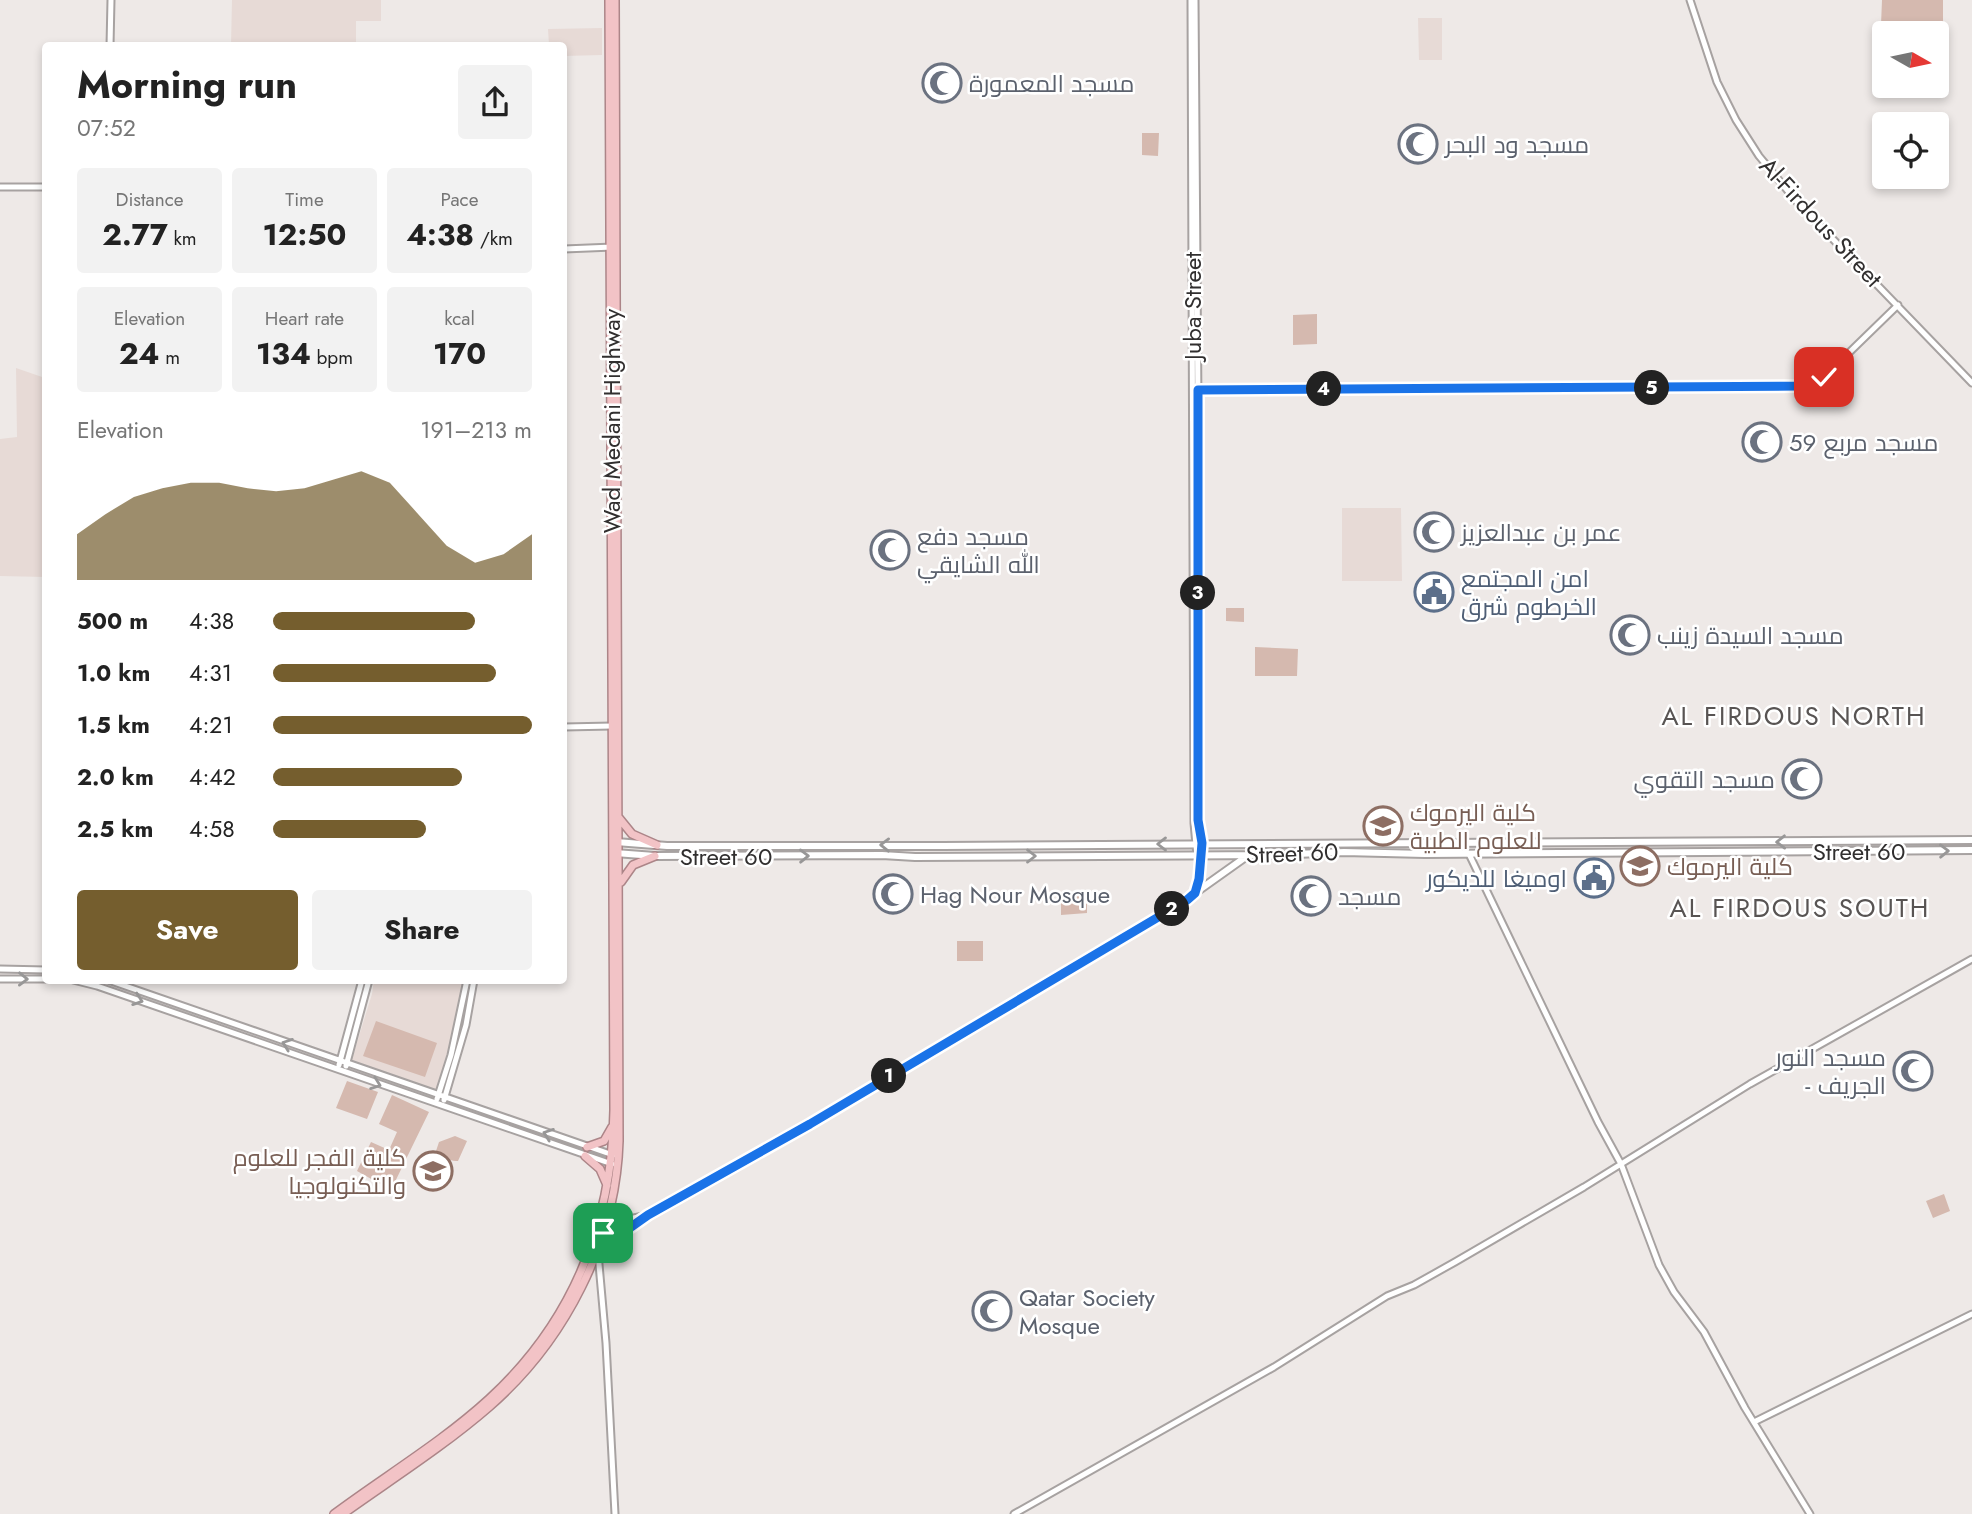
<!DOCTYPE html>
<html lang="en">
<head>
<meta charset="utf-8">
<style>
	:root { --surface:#fff; --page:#f2f2f2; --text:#222; --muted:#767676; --accent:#755e2e }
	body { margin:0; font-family:Jost,Cairo,sans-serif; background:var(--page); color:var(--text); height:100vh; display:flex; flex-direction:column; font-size:26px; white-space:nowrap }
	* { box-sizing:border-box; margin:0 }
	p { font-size:23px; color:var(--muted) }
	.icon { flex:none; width:38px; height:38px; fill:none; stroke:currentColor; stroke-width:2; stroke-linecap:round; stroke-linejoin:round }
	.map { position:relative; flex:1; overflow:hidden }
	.panel { position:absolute; left:42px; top:42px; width:525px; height:942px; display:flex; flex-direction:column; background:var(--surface); border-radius:7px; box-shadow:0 4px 10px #0003 }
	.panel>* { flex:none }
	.needle { width:46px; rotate:99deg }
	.controls { position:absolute; left:1872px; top:21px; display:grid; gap:14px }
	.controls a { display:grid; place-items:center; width:77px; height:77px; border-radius:7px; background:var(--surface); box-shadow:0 4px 10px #0003; font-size:35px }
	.pin { position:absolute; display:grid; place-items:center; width:60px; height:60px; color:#fff; margin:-30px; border-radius:14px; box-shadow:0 4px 10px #0006 }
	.km { position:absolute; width:35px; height:35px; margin:-18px; border-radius:50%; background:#222; color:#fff; font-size:19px; line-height:35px; text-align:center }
	.round { display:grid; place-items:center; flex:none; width:74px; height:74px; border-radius:7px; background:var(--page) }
	.headline { display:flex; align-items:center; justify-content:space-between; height:119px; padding:0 35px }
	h1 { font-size:38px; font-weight:700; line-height:52px }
	.metrics { display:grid; grid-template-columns:repeat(3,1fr); gap:10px; height:119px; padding:7px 35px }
	.metrics div { display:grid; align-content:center; border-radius:7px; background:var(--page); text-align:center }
	.metrics b { font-size:30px; font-weight:700 }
	.metrics small { font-size:19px; font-weight:400 }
	.metrics p { font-size:19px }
	.chart { height:196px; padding:14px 35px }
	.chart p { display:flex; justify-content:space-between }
	.chart svg { width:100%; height:126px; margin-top:7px; fill:var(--accent); opacity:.7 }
	.button { display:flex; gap:14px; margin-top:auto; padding:14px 35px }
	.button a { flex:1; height:80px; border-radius:7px; background:var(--accent); color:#fff; font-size:28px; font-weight:700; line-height:80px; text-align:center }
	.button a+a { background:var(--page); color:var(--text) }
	ul { padding:0 35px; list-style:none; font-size:23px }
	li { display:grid; grid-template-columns:112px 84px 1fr; align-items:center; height:52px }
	li i { height:18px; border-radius:9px; background:var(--accent) }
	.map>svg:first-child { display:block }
</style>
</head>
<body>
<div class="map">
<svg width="1972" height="1514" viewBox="0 0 1972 1514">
	<rect width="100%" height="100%" fill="#eee9e7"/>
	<path fill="#e7dad6" d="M232,0h149v21h-25v24h-125z
		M1418,18h24v42h-23z
		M602,28v27l-38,1v-10l-15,-1 -1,-16z
		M16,368l29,10v199l-45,-1v-137l17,-2z
		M1342,508h59l1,73h-60z
		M374,980h91l-3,20 -25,91 -86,-29 21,-68z"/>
	<path fill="#d5b9af" d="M1882,0h61v29h-58l-4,-4z
		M1142,133h17l-1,23 -16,-1z
		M1317,314v30l-24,1v-30z
		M1226,608h18v14l-18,-1z
		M1255,647l43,2 -1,27h-42z
		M1061,894l26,2v17l-26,2z
		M957,941h26v20h-26z
		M376,1021l61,22 -12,34 -62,-21z
		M347,1081l31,11 -11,27 -31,-11z
		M392,1095l37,17 -38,78 -34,-19 14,-29 18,8 8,-18 -18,-8z
		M455,1136l12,5 -9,20c-9,1 -15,-6 -23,-7l4,-12z
		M1944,1194l6,17 -17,7 -7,-17z"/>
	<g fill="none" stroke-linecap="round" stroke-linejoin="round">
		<g stroke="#a7a2a1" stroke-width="9">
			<path id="tertiary" d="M1191,0l3,823 3,33
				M1690,0l27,82 19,38 23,36 38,46 175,181
				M110,46l1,-46
				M0,187h46
				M564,249l49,-2
				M1198,390l480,-2 129,-3 17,-8 74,-72
				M564,727l48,-1
				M1469,854l129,268 23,42 38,101 15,27 30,40 41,76 65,106
				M0,969l46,1
				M0,979h46
				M73,980l24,6 515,178
				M108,980l505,175
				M339,1065l23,-85
				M346,1066l23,-86
				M437,1099l14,-44 16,-75
				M444,1100l22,-75 8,-45
				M605,1224l43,-9
				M603,1233l28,-6 17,-12 162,-91 377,-224 8,-7 4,-14 3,-36 -4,-23v-414l-3,-406
				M598,1253l8,90 9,171
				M1754,1422l218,-108
				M1014,1514l260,-147 113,-71 27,-11 41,-23 129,-75 166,-103 222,-125"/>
		</g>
		<g stroke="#a7a2a1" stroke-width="10">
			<path id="secondary" d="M616,842l51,4h276l1029,-6
				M615,853l40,3 227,-1 33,2 357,-2 72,-3 81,2 547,-4
				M1195,893l52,-37"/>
		</g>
		<g stroke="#ac8588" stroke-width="10">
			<path id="trunk" d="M619,818l13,16 25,11
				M621,882l12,-17 22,-9
				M587,1147l17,-6 8,-14
				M585,1156l15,13 7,16
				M334,1514c51,-38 108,-72 155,-115 85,-78 123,-175 125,-289l-5,-1110
				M343,1514c49,-35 101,-68 146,-107 76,-66 127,-165 130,-266l-4,-1141"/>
		</g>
		<use href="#tertiary" stroke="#fff" stroke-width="5"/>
		<use href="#secondary" stroke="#fff" stroke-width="6"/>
		<use href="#trunk" stroke="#f2c3c6" stroke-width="7"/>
	</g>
	<defs><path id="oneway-chevron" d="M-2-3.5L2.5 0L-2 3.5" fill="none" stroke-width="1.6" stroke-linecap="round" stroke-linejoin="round" transform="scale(1.75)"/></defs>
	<g stroke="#989797">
		<use href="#oneway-chevron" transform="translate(1781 842) rotate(179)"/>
		<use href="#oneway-chevron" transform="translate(1162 844) rotate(180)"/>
		<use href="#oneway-chevron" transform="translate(885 845) rotate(-179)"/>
		<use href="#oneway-chevron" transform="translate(1944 851) rotate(-1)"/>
		<use href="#oneway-chevron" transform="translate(804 856) rotate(-1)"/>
		<use href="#oneway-chevron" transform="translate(1031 856)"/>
		<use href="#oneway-chevron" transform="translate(23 979) rotate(1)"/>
		<use href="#oneway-chevron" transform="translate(138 1000) rotate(19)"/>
		<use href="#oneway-chevron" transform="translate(287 1044) rotate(-160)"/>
		<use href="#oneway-chevron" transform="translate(376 1084) rotate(20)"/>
		<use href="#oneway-chevron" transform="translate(548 1134) rotate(-160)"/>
	</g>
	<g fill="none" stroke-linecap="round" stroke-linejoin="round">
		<g stroke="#fff" stroke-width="14">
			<path id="route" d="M603,1233l28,-6 17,-12 162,-91 377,-224 8,-7 4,-14 3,-36 -4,-23v-430l601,-4 15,-3 10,-6"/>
		</g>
		<use href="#route" stroke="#1a73e8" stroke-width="9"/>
	</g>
	<defs>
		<g id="mosque-ring" transform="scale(2.0125)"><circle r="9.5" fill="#fff" stroke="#6b7280" stroke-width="1.5"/><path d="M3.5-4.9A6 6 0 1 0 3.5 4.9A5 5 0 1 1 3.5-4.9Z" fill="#6b7280"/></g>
		<g id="civic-ring" transform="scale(2.0125)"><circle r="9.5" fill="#fff" stroke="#5c6f8a" stroke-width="1.5"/><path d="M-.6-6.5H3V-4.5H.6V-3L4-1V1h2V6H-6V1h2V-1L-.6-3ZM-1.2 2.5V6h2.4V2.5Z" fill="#5c6f8a"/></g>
		<g id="university-ring" transform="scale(2.0125)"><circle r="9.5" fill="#fff" stroke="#8d6e63" stroke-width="1.5"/><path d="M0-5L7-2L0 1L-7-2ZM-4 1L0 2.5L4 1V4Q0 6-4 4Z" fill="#8d6e63"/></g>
	</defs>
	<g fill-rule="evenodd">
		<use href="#mosque-ring" x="942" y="83"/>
		<use href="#mosque-ring" x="1418" y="144"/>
		<use href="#mosque-ring" x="1762" y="442"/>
		<use href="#mosque-ring" x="1434" y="532"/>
		<use href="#mosque-ring" x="890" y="550"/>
		<use href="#civic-ring" x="1434" y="592"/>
		<use href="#mosque-ring" x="1630" y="635"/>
		<use href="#mosque-ring" x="1802" y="779"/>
		<use href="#university-ring" x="1383" y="826"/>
		<use href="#university-ring" x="1640" y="866"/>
		<use href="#civic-ring" x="1594" y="878"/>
		<use href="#mosque-ring" x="893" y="894"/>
		<use href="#mosque-ring" x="1311" y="896"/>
		<use href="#mosque-ring" x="1913" y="1071"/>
		<use href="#university-ring" x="433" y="1171"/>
		<use href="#mosque-ring" x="992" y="1311"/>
	</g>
	<g text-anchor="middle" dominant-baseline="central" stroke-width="5" stroke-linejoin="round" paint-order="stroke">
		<g font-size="24" fill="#5b616d" stroke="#fff" text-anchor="start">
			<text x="969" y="83">مسجد المعمورة</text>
			<text x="1445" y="144">مسجد ود البحر</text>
			<text x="1789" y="442">مسجد مربع 59</text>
			<text x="1461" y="532">عمر بن عبدالعزيز</text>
			<text x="917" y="536">مسجد دفع<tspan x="917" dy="28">الله الشايقي</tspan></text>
			<text x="1657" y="635">مسجد السيدة زينب</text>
			<text x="1775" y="779" text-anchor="end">مسجد التقوي</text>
			<text x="920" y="894">Hag Nour Mosque</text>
			<text x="1338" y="896">مسجد</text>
			<text x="1886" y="1057" text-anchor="end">مسجد النور<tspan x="1886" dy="28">- الجريف</tspan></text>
			<text x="1019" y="1297">Qatar Society<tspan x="1019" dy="28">Mosque</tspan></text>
		</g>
		<g font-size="24" fill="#312f2f" stroke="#fff">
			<text transform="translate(1821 222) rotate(47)">Al-Firdous Street</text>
			<text transform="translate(1192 306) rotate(-90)">Juba Street</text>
			<text transform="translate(611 421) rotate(-90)">Wad Medani Highway</text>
			<text x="1859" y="851">Street 60</text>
			<text transform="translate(1292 853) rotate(-2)">Street 60</text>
			<text x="726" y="856">Street 60</text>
		</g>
		<g font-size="24" fill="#4e5e75" stroke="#fff" text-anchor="start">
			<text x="1461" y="578">امن المجتمع<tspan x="1461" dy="28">الخرطوم شرق</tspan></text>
			<text x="1567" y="878" text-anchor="end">اوميغا للديكور</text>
		</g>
		<g font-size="24" fill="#785e54" stroke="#fff" text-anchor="start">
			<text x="1410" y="812">كلية اليرموك<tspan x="1410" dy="28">للعلوم الطبية</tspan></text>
			<text x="1667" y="866">كلية اليرموك</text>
			<text x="406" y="1157" text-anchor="end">كلية الفجر للعلوم<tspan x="406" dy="28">والتكنولوجيا</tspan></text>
		</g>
		<g font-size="26" letter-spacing="2" fill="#585453" stroke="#fff">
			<text x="1794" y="716">AL FIRDOUS NORTH</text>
			<text x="1800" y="908">AL FIRDOUS SOUTH</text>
		</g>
	</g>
</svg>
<div class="controls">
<a><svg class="needle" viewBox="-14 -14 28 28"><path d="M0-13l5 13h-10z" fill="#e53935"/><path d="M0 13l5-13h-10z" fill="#767676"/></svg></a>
<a><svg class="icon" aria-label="locate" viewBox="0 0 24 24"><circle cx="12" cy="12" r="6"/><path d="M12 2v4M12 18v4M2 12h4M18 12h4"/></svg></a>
</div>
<div class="pin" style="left:603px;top:1233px;background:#1e9e55"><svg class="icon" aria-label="arrive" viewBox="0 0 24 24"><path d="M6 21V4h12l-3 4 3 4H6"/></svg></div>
<div class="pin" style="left:1824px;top:377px;background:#d93025"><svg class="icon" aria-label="check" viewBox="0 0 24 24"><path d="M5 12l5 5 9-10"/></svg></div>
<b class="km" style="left:889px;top:1076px">1</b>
<b class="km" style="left:1172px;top:909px">2</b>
<b class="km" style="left:1198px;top:593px">3</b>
<b class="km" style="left:1324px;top:389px">4</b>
<b class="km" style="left:1652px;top:388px">5</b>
<section class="panel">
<div class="headline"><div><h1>Morning run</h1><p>07:52</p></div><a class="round"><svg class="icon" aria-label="share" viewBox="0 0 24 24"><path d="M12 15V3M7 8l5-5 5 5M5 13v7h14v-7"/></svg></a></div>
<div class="metrics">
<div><p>Distance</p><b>2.77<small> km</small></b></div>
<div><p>Time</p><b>12:50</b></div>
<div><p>Pace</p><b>4:38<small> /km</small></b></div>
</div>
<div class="metrics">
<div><p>Elevation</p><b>24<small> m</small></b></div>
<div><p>Heart rate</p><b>134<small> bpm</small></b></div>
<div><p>kcal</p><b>170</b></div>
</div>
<div class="chart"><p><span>Elevation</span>191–213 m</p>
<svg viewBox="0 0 160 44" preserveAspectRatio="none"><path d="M0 44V28L10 21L20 15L30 12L40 10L50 10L60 12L70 13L80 12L90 9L100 6L110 10L120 21L130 32L140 38L150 35L160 28V44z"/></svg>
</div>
<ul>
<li><b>500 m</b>4:38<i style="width:78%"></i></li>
<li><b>1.0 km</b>4:31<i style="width:86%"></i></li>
<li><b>1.5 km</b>4:21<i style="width:100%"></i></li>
<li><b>2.0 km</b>4:42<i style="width:73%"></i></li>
<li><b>2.5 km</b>4:58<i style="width:59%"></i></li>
</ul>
<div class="button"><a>Save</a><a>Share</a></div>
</section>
</div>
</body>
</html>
